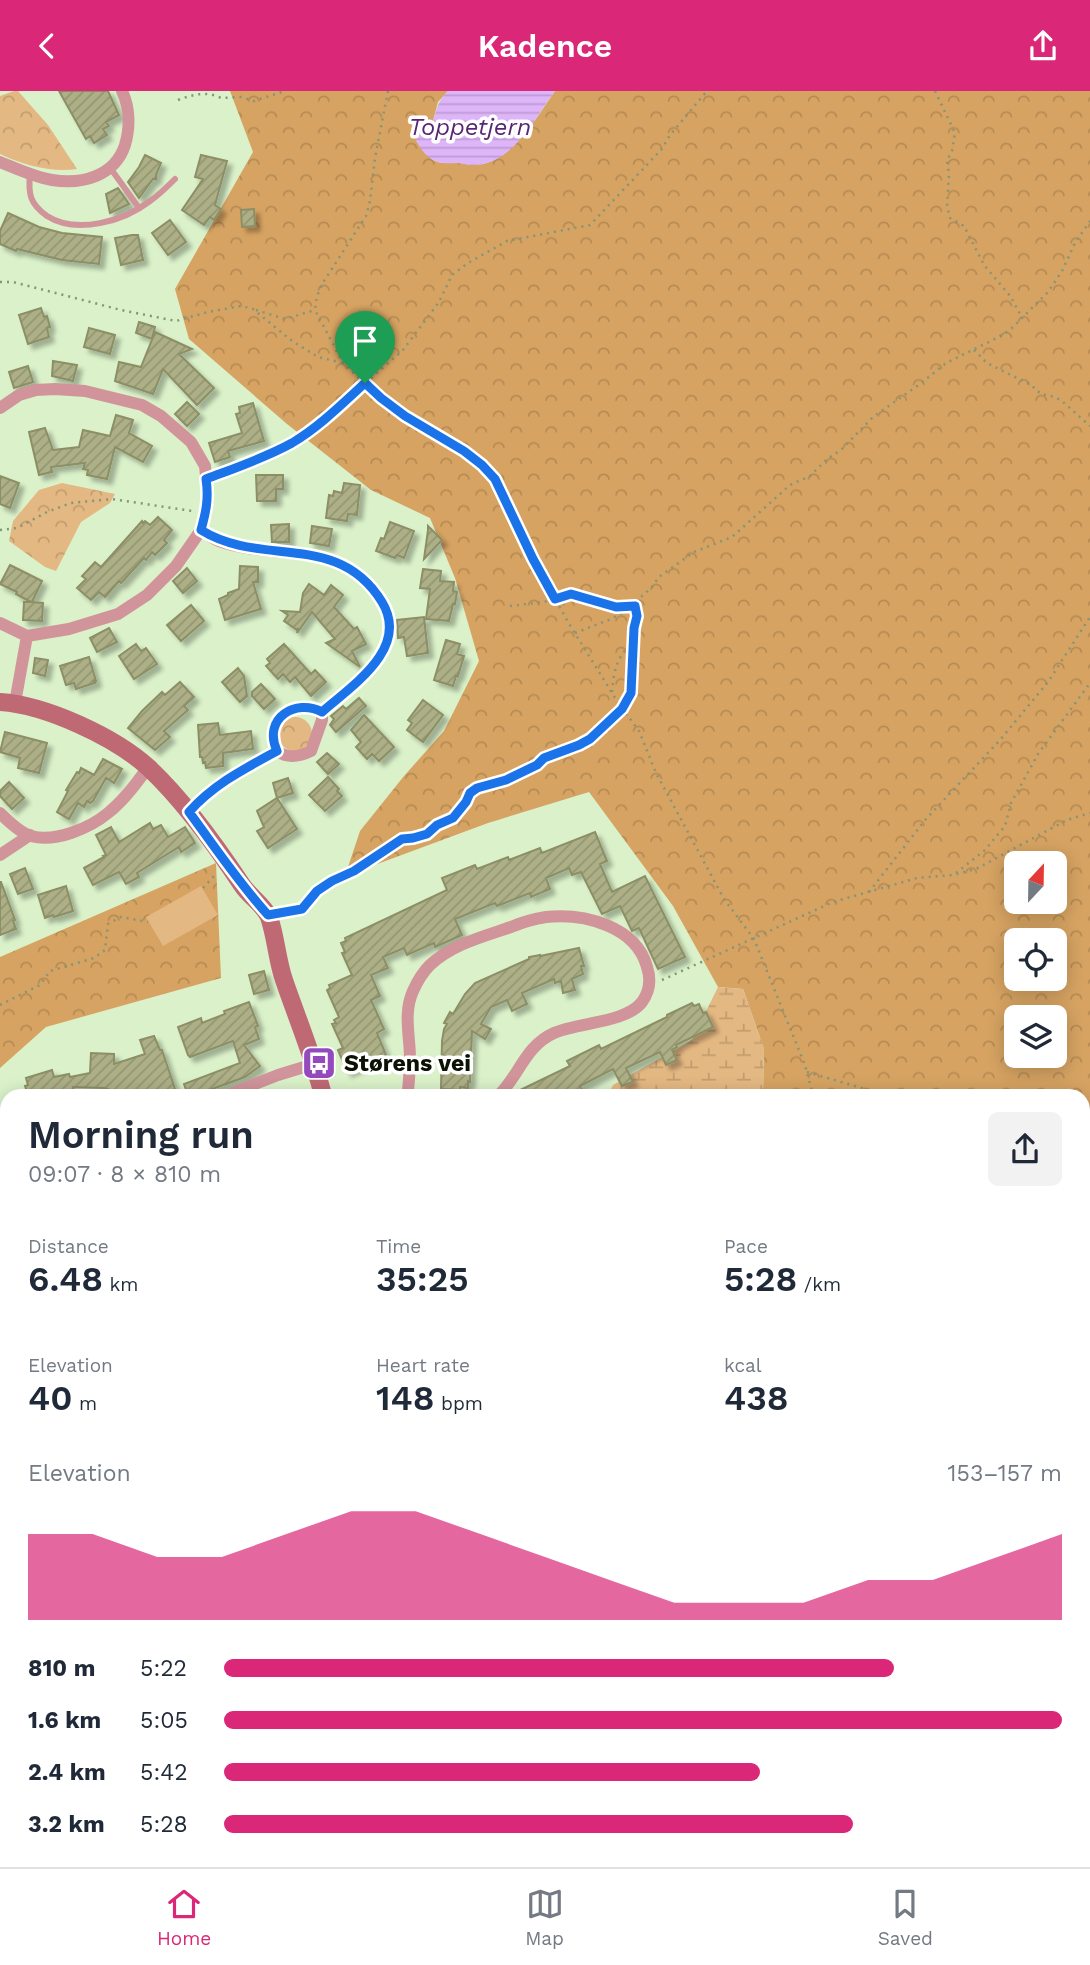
<!DOCTYPE html>
<html lang="en">
<head>
<meta charset="utf-8">
<style>
	:root { --surface:#fff; --page:#f2f2f3; --text:#1f2937; --muted:#747a83; --line:#e0e1e3; --accent:#db2777 }
	body { margin:0; font-family:"Work Sans",sans-serif; background:var(--page); color:var(--text); height:100vh; display:flex; flex-direction:column; font-size:26px; white-space:nowrap }
	* { box-sizing:border-box; margin:0 }
	p { font-size:23px; color:var(--muted) }
	.icon { flex:none; width:38px; height:38px; fill:none; stroke:currentColor; stroke-width:2; stroke-linecap:round; stroke-linejoin:round }
	.map { position:relative; flex:1; overflow:hidden }
	.details { position:absolute; left:0px; top:998px; width:1090px; height:779px; display:flex; flex-direction:column; background:var(--surface); border-radius:21px 21px 0 0; box-shadow:0 4px 18px #0003 }
	.details>* { flex:none }
	.needle { width:46px; rotate:22deg }
	.tools { position:absolute; left:1004px; top:760px; display:grid; gap:14px }
	.tools a { display:grid; place-items:center; width:63px; height:63px; border-radius:10px; background:var(--surface); box-shadow:0 4px 18px #0003; font-size:35px }
	.pin { position:absolute; display:grid; place-items:center; width:60px; height:60px; color:#fff; margin:-72px -30px; border-radius:50% 50% 50% 0; rotate:-45deg; box-shadow:0 0 7px #0007 }
	.pin .icon { rotate:45deg }
	.round { display:grid; place-items:center; flex:none; width:74px; height:74px; border-radius:10px; background:var(--page) }
	.summary { display:flex; align-items:center; justify-content:space-between; height:119px; padding:0 28px }
	h1 { font-size:38px; font-weight:600; line-height:52px }
	.stats { display:grid; grid-template-columns:repeat(3,1fr); gap:10px; height:119px; padding:7px 28px }
	.stats div { display:grid; align-content:center }
	.stats b { font-size:35px; font-weight:600 }
	.stats small { font-size:19px; font-weight:400 }
	.stats p { font-size:19px }
	.chart { height:196px; padding:14px 28px }
	.chart p { display:flex; justify-content:space-between }
	.chart svg { width:100%; height:126px; margin-top:7px; fill:var(--accent); opacity:.7 }
	ul { padding:0 28px; list-style:none; font-size:23px }
	li { display:grid; grid-template-columns:112px 84px 1fr; align-items:center; height:52px }
	li i { height:18px; border-radius:9px; background:var(--accent) }
	header { display:flex; justify-content:space-between; align-items:center; height:91px; padding:0 28px; background:var(--accent); color:#fff; font-size:32px; font-weight:600 }
	.dock { display:flex; justify-content:space-around; align-items:center; height:98px; border-top:2px solid var(--line); background:var(--surface); font-size:19px; color:var(--muted) }
	.dock a { display:grid; justify-items:center; gap:4px }
	.dock .selected { color:var(--accent) }
	.map>svg:first-child { display:block }
</style>
</head>
<body>
<header><svg class="icon" aria-label="back" viewBox="0 0 24 24"><path d="M15 5l-7 7 7 7"/></svg>Kadence<svg class="icon" aria-label="share" viewBox="0 0 24 24"><path d="M12 15V3M7 8l5-5 5 5M5 13v7h14v-7"/></svg></header>
<div class="map">
<svg width="1090" height="1776" viewBox="0 0 1090 1776">
	<defs>
		<pattern id="forest-crowns" width="20" height="18" patternUnits="userSpaceOnUse" patternTransform="scale(1.75)"><rect width="20" height="18" fill="#d6a362"/><path d="M2 6a3 3 0 1 1 6 0M12 15a3 3 0 1 1 6 0" fill="none" stroke="#b68b54"/></pattern>
		<pattern id="wetland-marsh" width="20" height="14" patternUnits="userSpaceOnUse" patternTransform="scale(1.75)"><rect width="20" height="14" fill="#e4b882"/><path d="M1 5h8M5 5V1M11 12h8M15 12V8" fill="none" stroke="#c29d6f"/></pattern>
		<pattern id="park-crowns" width="20" height="18" patternUnits="userSpaceOnUse" patternTransform="scale(1.75)"><rect width="20" height="18" fill="#e4b882"/><path d="M2 6a3 3 0 1 1 6 0M12 15a3 3 0 1 1 6 0" fill="none" stroke="#c29d6f"/></pattern>
		<pattern id="water-rules" width="6" height="5" patternUnits="userSpaceOnUse" patternTransform="scale(1.75)"><rect width="6" height="5" fill="#deb5f9"/><path d="M0 2.5h6" fill="none" stroke="#bd9bd4"/></pattern>
		<pattern id="building-hatch" width="6" height="6" patternUnits="userSpaceOnUse" patternTransform="scale(1.75)"><rect width="6" height="6" fill="#adb086"/><path d="M-1 1l2-2M0 6l6-6M5 7l2-2" fill="none" stroke="#949672"/></pattern>
		<filter id="shadow"><feDropShadow dx="5" dy="5" stdDeviation="2" flood-color="#0004"/></filter>
	</defs>
	<rect width="100%" height="100%" fill="#daf1c9"/>
	<path fill="url(#forest-crowns)" fill-rule="evenodd" d="M230,0h218l-10,11 -5,19 -4,8 4,31c10,5 16,2 27,3 3,0 7,2 11,2 38,2 65,-47 84,-74h535v1328l-7,-3v-321h-320l1,-46 -21,-60 -25,-2 -45,-81 -84,-114 -101,31 -143,53 15,-45 44,-55 40,-45 35,-70 -24,-83 -25,-60 -59,-28 -84,-66 -98,-85 -14,-50 78,-137zM1017,772h38v38h-38zM1017,849h38v38h-38zM1017,926h38v38h-38z
		M216,772l5,115 -175,49 -46,41v-111z
		M1090,1493v283h-467l-3,-7h463v-273z
		M292,1769h49l11,7h-57z"/>
	<path fill="url(#wetland-marsh)" d="M718,896l25,2 21,60 -1,46h-155l5,-10 79,-45z
		M1083,1325l7,3v165l-7,3z"/>
	<path fill="url(#park-crowns)" d="M14,0h4l30,34 29,44c-25,4 -54,-4 -77,-15v-58z
		M62,392l53,11 -5,9 -29,19 -25,49 -11,-4 -36,-26 4,-20 26,-31z
		M278 643a17 17 0 1 1 34 0a17 17 0 1 1-34 0Z"/>
	<path fill="#e4b882" d="M201,795l17,29 -55,31 -17,-29z"/>
	<path fill="url(#water-rules)" d="M448,0h107c-21,27 -42,75 -83,74 -5,0 -10,-2 -16,-2 -21,2 -29,-4 -40,-22l3,-10 10,-2c9,-16 5,-24 19,-38z"/>
	<path fill="url(#building-hatch)" stroke="#8c8f66" stroke-width="2" filter="url(#shadow)" d="M59,0h49l11,24 -13,7 3,4 -6,3 4,6 -13,8 -4,-7 -4,3z
		M145,64l16,8 -5,12v4h-3l-14,19 -11,-16 11,-15z
		M201,64l26,6 -12,44 6,4 -7,11 -4,-3 -6,8 -22,-15 21,-31 -8,-2z
		M118,97l11,16 -19,9 -4,-19z
		M254,118l1,17 -13,1 -1,-17z
		M8,122l31,14 23,6 40,4 -3,27 -37,-4 -45,-11 -1,2 -16,-7v-13z
		M170,129l16,22 -18,13 -16,-22z
		M132,144h6l5,25 -22,5 -6,-27z
		M41,217l3,9 3,-1 3,11 -3,1 2,9 -21,7 -9,-29z
		M139,231l16,5 -3,12 -16,-6z
		M89,237l26,7 -5,19 -26,-7z
		M155,241l37,17 -13,5 35,34 -17,17 -34,-36 -10,25 -38,-13 4,-19 22,5z
		M53,270l24,4 -4,16 -21,-5z
		M28,275l5,16 -19,6 -5,-16z
		M187,311l12,12 -12,12 -12,-12z
		M253,312l11,38 -36,10 2,6 -15,5 -6,-19 33,-10 -6,-19 4,-1 -1,-6z
		M116,324l17,5 -4,13 23,13 -9,16 -28,-15 -8,32 -20,-4 1,-5 -5,-1 2,-6 -34,4 1,5 -13,3 -10,-43 16,-4 8,22 26,-3 4,-17 27,6z
		M256,384h27v14h-7v12h-19z
		M0,385l19,7 -9,25 -10,-4z
		M344,392l16,2 -3,30 -9,-1 -1,7 -21,-3 3,-23 4,1 1,-5 8,2z
		M158,426l14,13 -8,10 3,3 -12,12 -3,-3 -6,8 -2,-2 -23,25 -2,-2 -14,16 -6,-5 -8,8 -14,-12 9,-9 -4,-3 13,-14 6,5 41,-46 1,2 2,-2 5,4z
		M390,431l24,9 -10,27 -7,-3 -2,3 -19,-7 5,-13 3,1z
		M289,433v18h-17l-1,-17z
		M312,435l20,3 -3,17 -19,-3z
		M428,435l14,14 -18,19 4,-29z
		M10,474l32,16 -10,21 11,1 -1,18 -19,-1 1,-18h7l-15,-8 1,-2 -17,-8z
		M240,475l18,1v15h-5l8,27 -36,11 -6,-21 9,-4v-2l11,-4z
		M187,477l10,13 -14,12 -10,-12z
		M423,478l18,2 -1,10 14,1 -1,9 4,1 -2,12h-2l-4,17 -23,-2 4,-30 -10,-1z
		M309,493l15,11 7,-10 12,10 -9,12 20,22 3,-2 9,17 -14,7 8,16 -34,-24 9,-4 -23,-27 -15,21 1,-5 -1,2 -13,-9 4,-6 -6,-4 18,1 3,-19z
		M191,514l13,16 -23,20 -14,-16z
		M424,526l4,36 -21,3 -3,-19 -6,1 -1,-18z
		M109,537l8,14 -20,10 -7,-14z
		M446,549l14,4 -3,10 7,2 -6,20h-2l-3,10 -19,-6z
		M136,553l5,7 5,-3 11,16 -23,15 -15,-23z
		M284,553l27,30 4,-4 11,12 -15,14 -16,-19 -5,5 -7,-8 -5,5 -12,-13 4,-3 -3,-4z
		M89,566l7,24h-2l1,2 -19,6 -2,-6 -8,2 -6,-19z
		M35,567l13,2 -3,16 -12,-3z
		M238,577l6,8 3,20 -7,6 -18,-20z
		M180,591l14,15 -10,9 4,4 -24,21 6,6 -15,13 -27,-22 14,-17 20,-19 3,3z
		M261,593l14,15 -11,10 -12,-13v-4z
		M359,607l7,8 -30,26 -6,-7 4,-6 -3,-3 12,-10 3,3z
		M423,609l20,15 -20,27 -16,-12 5,-7 -4,-3z
		M364,624l30,32 -15,14 -7,-7 -5,5 -11,-12 5,-5 -10,-12z
		M218,632l2,12 31,-4 2,18 -30,4v13l-17,2 -1,-6 -2,1 -1,-6h-2l-2,-32z
		M5,641l42,11 -8,30 -21,-5 2,-10 -20,-6z
		M327,662l12,11 -11,10 -11,-12z
		M103,668l19,10 -8,14 -8,-5 -13,23 -3,2 -3,-2 -3,6 -6,-4 -9,16 -12,-7 11,-21 -2,-1 11,-18 2,1 2,-5 13,7z
		M328,686l11,12 -2,2 5,5 -17,15 -16,-16z
		M288,687l5,15 -16,5 -4,-15z
		M9,691l15,16 -12,11 -12,-13v-5z
		M277,707l20,31 -29,19 -11,-17 7,-4 -7,-16z
		M150,732l3,6 8,-4 7,12 17,-10 10,16 -14,9 -2,-5 -42,26 2,4 -13,7 -7,-12 -26,13 -9,-17 20,-11 -1,-1 3,-1 -10,-20 15,-8 8,15z
		M595,741l12,29 -7,3 12,28 33,-16 40,81 -27,12 -19,-41 -7,3 -12,-25 -18,8 -21,-42 -9,3 -3,-7 -23,10 4,11 -19,8 -1,-4 -33,13 -2,-3 -40,16 7,16 -27,12 -1,-4 -27,12 -3,-7 -21,9 5,11 -17,7 9,21 -9,4 13,29 -7,4 9,22 -39,17 -9,-22 5,-2 -11,-24 4,-1 -2,-3 5,-3 -12,-27 3,-2 -1,-3 23,-10 -10,-22 3,-1 -4,-9 5,-2 -1,-3 102,-48 -5,-12 33,-13 2,4 31,-12 1,3 31,-12 2,5z
		M25,777l8,21 -15,5 -8,-20z
		M0,791h1l14,38 -2,1 3,8 -16,6z
		M66,795l7,25 -19,6 -1,-2 -8,3 -7,-23z
		M579,857l5,18h-3l2,8 -11,5 3,11 -12,3 -2,-12 -6,2 -1,-4 -32,14 5,11 -15,7 -5,-11 -16,7 -10,17 10,5 -6,10 -13,-8 -2,51 -2,-1v7l-8,-1v3l-19,-1 1,-48 2,-12 3,-5 -3,-1 6,-11 3,2 12,-20 10,-11 54,-24v-2l11,-2v1z
		M264,880l5,19 -15,4 -5,-19z
		M249,911l9,24 -3,1 4,12 -15,6 16,21 -15,11 -49,18h-8l-4,-11 56,-21 -7,-22 -43,16 -2,-2 -10,-28 23,-9 1,5 23,-9 -1,-3z
		M692,912l2,3 5,-2 4,9 3,-1 7,15 -37,18 1,2 -5,3 5,10 -11,5 -6,-13 -34,16 7,14 -11,4 -9,-17 -33,17 5,9h-75l60,-29 -3,-5 32,-16 2,4 66,-32v-2z
		M154,945l6,14h2l13,39 -19,6h-44l-1,-5 -7,-2 -31,-1 1,6 -15,2 -1,-5 -18,5h-12l-3,-9 3,-1 -2,-7 26,-8 2,7 15,-3 1,3 20,-4 1,-20 23,1v10l31,-10 -5,-14z"/>
	<g fill="none" stroke-linecap="round" stroke-linejoin="round">
		<path stroke="#849578" stroke-width="2.5" stroke-dasharray="2 5" stroke-linecap="butt" d="M388,0l-13,67 -5,43 -4,15 -42,65 -7,15 -2,14 28,53 38,36 24,17 59,35 18,15 13,13 38,80 35,63 49,79 22,30 17,42 68,126 30,40 51,126 8,30
			M935,0l20,42 -3,18 -5,9 2,15 -2,31 3,12 14,8 20,39 27,32 11,21
			M178,9c16,-6 29,-9 43,-2l20,-1 13,4 31,-10
			M0,191h13l108,28 55,11 32,-9 33,-6 12,3 39,32 26,16 25,6
			M256,219l29,9 30,-9
			M974,259l13,13 44,22 10,9 14,3 7,4 28,25
			M219,383l47,-17 28,-15 37,-28 72,-64 36,-48 13,-27 16,-12 39,-22 83,-16 71,-75 9,-15 37,-44
			M0,439l17,-2 30,-16 24,-9 41,-4 80,12
			M510,515l34,-4 27,-8 45,13 16,-1
			M575,542l36,-14 24,-13 5,-8 12,-11 7,-10 35,-25 38,-15 58,-52 20,-9 17,-17 14,-9 32,-33 47,-33 26,-21 47,-23 17,-10 38,-38 14,-21 13,-28 15,-22
			M612,601c2,-22 4,-34 21,-50
			M200,709l17,-15 48,-27
			M956,782l29,-23 20,-24 6,-23 27,-49 52,-71
			M203,797l12,-13
			M869,801l57,-73 74,-79 48,-58 42,-65
			M285,821l17,-3 15,-18 15,-10 22,-10 48,-32 11,-1 14,-4 10,-9 16,-7 13,-16 4,-9 7,-5 29,-8 31,-15 8,-7 34,-13 11,-6 32,-30 9,-16 3,-65 3,-12 -2,-10
			M662,889l171,-78 84,-24 36,-3 23,-6 91,-49 23,-7
			M0,914l40,-20 10,-14 44,-13 11,-8 3,-26 13,-7 27,5
			M807,981l79,23
			M1083,1221l7,3
			M738,1776v-7"/>
		<path stroke="#d0949a" stroke-width="6" d="M111,78l28,39
			M30,83c-2,20 0,30 17,42 30,19 77,5 103,-15 9,-6 17,-14 25,-22"/>
		<path stroke="#d0949a" stroke-width="12" d="M0,71c17,7 34,15 52,18 30,5 63,-4 73,-35 5,-17 5,-37 -3,-54
			M0,317l19,-13 17,-5 19,-1 30,2 57,14 19,11 30,26 14,24 3,29 -2,18 -5,17 -25,36 -29,29 -29,19 -49,15 -42,7 -27,-13
			M201,439c5,3 11,8 18,11 59,21 124,-4 163,61 28,46 -29,83 -60,110v8l-11,31c-12,6 -23,8 -34,0 -15,-33 20,-53 45,-39
			M15,612l12,-67
			M0,722c8,8 21,20 31,23 24,7 59,-8 77,-23 15,-12 29,-30 40,-46
			M0,764l30,-20
			M408,1000c1,-11 2,-22 2,-32 0,-23 -7,-46 3,-68 4,-9 10,-19 17,-26 23,-21 52,-28 81,-38 12,-5 22,-8 35,-10 38,-4 90,9 101,50 4,12 3,24 -5,35 -16,21 -63,20 -88,31 -29,13 -35,43 -55,62
			M227,1004l51,-20 36,-11
			M0,1046l7,-4
			M0,1283l2,2
			M0,1566l7,-7
			M0,1721h7
			M162,1769l7,7
			M529,1769l3,7"/>
		<path stroke="#bf6975" stroke-width="18" d="M0,611c46,3 115,35 149,66 36,34 66,76 93,117 7,11 22,20 27,32 7,20 8,43 15,63 13,38 29,76 39,115
			M0,1409l7,-3"/>
	</g>
	<g fill="none" stroke-linecap="round" stroke-linejoin="round">
		<g stroke="#fff" stroke-width="14">
			<path id="route" d="M365,292l16,15 24,18 59,35 18,14 13,14 38,80 22,40 16,-5 45,13 19,-1 2,10 -3,12 -3,65 -9,16 -32,30 -11,6 -35,13 -7,7 -31,15 -29,8 -7,5 -4,9 -13,16 -16,7 -10,9 -14,4 -11,1 -48,32 -22,10 -15,10 -15,18 -34,6c-29,-32 -53,-68 -79,-103 25,-28 55,-43 88,-61 -15,-33 19,-53 45,-39 31,-27 88,-64 60,-110 -44,-72 -120,-34 -181,-72 5,-18 8,-32 5,-51 29,-11 59,-21 86,-36 27,-16 50,-39 73,-60z"/>
		</g>
		<use href="#route" stroke="#1a73e8" stroke-width="9"/>
	</g>
	<defs>
		<g id="bus-square" transform="scale(1.75)"><rect x="-9" y="-9" width="18" height="18" rx="4" fill="#944abc" stroke="#fff"/><path d="M-5-6H5V4H4V6H2V4H-2V6H-4V4H-5ZM-3.5-4V0h7V-4ZM-3.5 1.2v1.5H-2V1.2ZM2 1.2v1.5H3.5V1.2Z" fill="#fff"/></g>
	</defs>
	<g fill-rule="evenodd">
		<use href="#bus-square" x="319" y="972"/>
	</g>
	<g text-anchor="middle" dominant-baseline="central" stroke-width="7" stroke-linejoin="round" paint-order="stroke">
		<g font-size="23" font-weight="bold" fill="#0b1205" stroke="#fff" text-anchor="start">
			<text x="344" y="972">Størens vei</text>
		</g>
		<g font-size="24" font-style="italic" fill="#582673" stroke="#fff">
			<text x="470" y="36">Toppetjern</text>
		</g>
	</g>
</svg>
<div class="tools">
<a><svg class="needle" viewBox="-14 -14 28 28"><path d="M0-13l5 13h-10z" fill="#e53935"/><path d="M0 13l5-13h-10z" fill="#747a83"/></svg></a>
<a><svg class="icon" aria-label="locate" viewBox="0 0 24 24"><circle cx="12" cy="12" r="6"/><path d="M12 2v4M12 18v4M2 12h4M18 12h4"/></svg></a>
<a><svg class="icon" aria-label="layers" viewBox="0 0 24 24"><path d="M12 4l9 5-9 5-9-5zM3 14l9 5 9-5"/></svg></a>
</div>
<div class="pin" style="left:365px;top:292px;background:#1e9e55"><svg class="icon" aria-label="arrive" viewBox="0 0 24 24"><path d="M6 21V4h12l-3 4 3 4H6"/></svg></div>
<section class="details">
<div class="summary"><div><h1>Morning run</h1><p>09:07 · 8 × 810 m</p></div><a class="round"><svg class="icon" aria-label="share" viewBox="0 0 24 24"><path d="M12 15V3M7 8l5-5 5 5M5 13v7h14v-7"/></svg></a></div>
<div class="stats">
<div><p>Distance</p><b>6.48<small> km</small></b></div>
<div><p>Time</p><b>35:25</b></div>
<div><p>Pace</p><b>5:28<small> /km</small></b></div>
</div>
<div class="stats">
<div><p>Elevation</p><b>40<small> m</small></b></div>
<div><p>Heart rate</p><b>148<small> bpm</small></b></div>
<div><p>kcal</p><b>438</b></div>
</div>
<div class="chart"><p><span>Elevation</span>153–157 m</p>
<svg viewBox="0 0 160 44" preserveAspectRatio="none"><path d="M0 44V14L10 14L20 22L30 22L40 14L50 6L60 6L70 14L80 22L90 30L100 38L110 38L120 38L130 30L140 30L150 22L160 14V44z"/></svg>
</div>
<ul>
<li><b>810 m</b>5:22<i style="width:80%"></i></li>
<li><b>1.6 km</b>5:05<i style="width:100%"></i></li>
<li><b>2.4 km</b>5:42<i style="width:64%"></i></li>
<li><b>3.2 km</b>5:28<i style="width:75%"></i></li>
</ul>
</section>
</div>
<nav class="dock">
<a class="selected"><svg class="icon" aria-label="home" viewBox="0 0 24 24"><path d="M3 11l9-7 9 7M6 9v11h12V9"/></svg>Home</a>
<a><svg class="icon" aria-label="map" viewBox="0 0 24 24"><path d="M3 6l6-2 6 2 6-2v14l-6 2-6-2-6 2zM9 4v14M15 6v14"/></svg>Map</a>
<a><svg class="icon" aria-label="saved" viewBox="0 0 24 24"><path d="M7 4h10v16l-5-4-5 4z"/></svg>Saved</a>
</nav>
</body>
</html>
